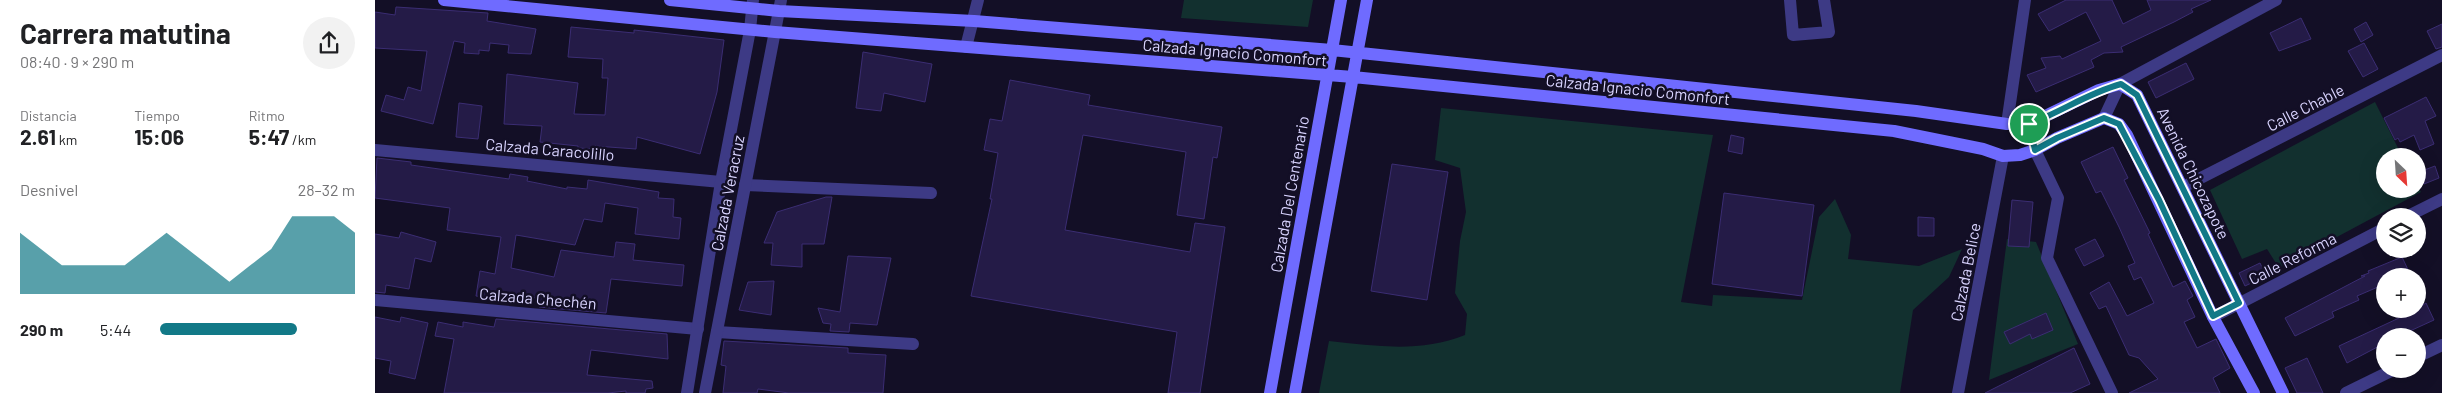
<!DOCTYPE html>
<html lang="es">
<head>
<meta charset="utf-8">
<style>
	:root { --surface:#fff; --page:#f2f2f2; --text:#202124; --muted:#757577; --accent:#127987 }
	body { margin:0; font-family:Barlow,sans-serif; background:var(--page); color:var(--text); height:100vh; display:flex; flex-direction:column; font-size:19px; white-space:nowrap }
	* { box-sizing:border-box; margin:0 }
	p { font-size:16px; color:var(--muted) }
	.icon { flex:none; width:28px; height:28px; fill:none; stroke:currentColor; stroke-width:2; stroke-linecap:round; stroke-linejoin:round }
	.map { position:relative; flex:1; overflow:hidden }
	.sheet { display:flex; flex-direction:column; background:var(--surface); width:375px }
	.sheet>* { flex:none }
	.needle { width:32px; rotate:155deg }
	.tools { position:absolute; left:2001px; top:148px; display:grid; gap:10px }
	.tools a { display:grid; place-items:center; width:50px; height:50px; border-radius:50%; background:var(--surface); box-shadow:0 5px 20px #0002; font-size:25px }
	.pin { position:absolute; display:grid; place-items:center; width:42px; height:42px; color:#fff; margin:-21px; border:2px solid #fff; border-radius:50%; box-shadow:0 1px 5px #0007 }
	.round { display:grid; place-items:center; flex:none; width:52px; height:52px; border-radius:26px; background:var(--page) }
	.head { display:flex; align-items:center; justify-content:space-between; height:85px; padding:0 20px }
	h1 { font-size:28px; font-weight:700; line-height:38px }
	.figures { display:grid; grid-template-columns:repeat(3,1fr); gap:8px; height:85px; padding:5px 20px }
	.figures div { display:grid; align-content:center }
	.figures b { font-size:21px; font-weight:700 }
	.figures small { font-size:14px; font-weight:400 }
	.figures p { font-size:14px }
	.chart { height:140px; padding:10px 20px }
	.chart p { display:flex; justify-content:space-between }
	.chart svg { width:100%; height:90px; margin-top:5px; fill:var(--accent); opacity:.7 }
	ul { padding:0 20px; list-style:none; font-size:16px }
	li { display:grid; grid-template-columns:80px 60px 1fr; align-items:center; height:38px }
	li i { height:12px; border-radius:6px; background:var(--accent) }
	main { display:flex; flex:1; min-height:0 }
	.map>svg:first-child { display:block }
</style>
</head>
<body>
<main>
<section class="sheet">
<div class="head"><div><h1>Carrera matutina</h1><p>08:40 · 9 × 290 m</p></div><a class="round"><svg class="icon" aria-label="share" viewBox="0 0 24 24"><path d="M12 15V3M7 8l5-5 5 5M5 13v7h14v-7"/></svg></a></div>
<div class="figures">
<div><p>Distancia</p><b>2.61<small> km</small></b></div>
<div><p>Tiempo</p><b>15:06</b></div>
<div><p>Ritmo</p><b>5:47<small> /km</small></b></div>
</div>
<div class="chart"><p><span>Desnivel</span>28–32 m</p>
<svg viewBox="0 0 160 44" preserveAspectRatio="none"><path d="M0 44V14L10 22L20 30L30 30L40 30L50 30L60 22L70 14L80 22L90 30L100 38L110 30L120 22L130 6L140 6L150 6L160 14V44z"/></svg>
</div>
<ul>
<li><b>290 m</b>5:44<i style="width:70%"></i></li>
</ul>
</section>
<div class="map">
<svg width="2067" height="393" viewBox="0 0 2067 393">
	<rect width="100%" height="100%" fill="#130f26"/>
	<path fill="#12302f" d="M809,0h129l-5,27 -127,-9z
		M2000,102l27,54h-17v33h32l1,-2 3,5 -142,76 -12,-19 -25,10 -32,-69z
		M1066,108l272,27 -32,167 31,4 1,-11 89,5 17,-83 16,-18 16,36 -3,24 71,7 43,-17 -13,28 -36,33 -13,83h-581l10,-52c46,5 92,12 136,-6l2,-21 -12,-21 5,-52 6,-29 -6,-44 -25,-8z
		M1632,239l29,3 42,102 -89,36z"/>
	<path fill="#241b47" stroke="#3b2d73" d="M1691,0h46l11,24 28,-14 -4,-10h64l-20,9 2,3 -19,10 -53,25 2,5 -19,1 -13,7 3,7 -58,25 -9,-17 19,-7 -5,-10 19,-2 2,3 39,-18 -15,-29 -37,19 -11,-17z
		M21,7l92,6 -1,8 49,8 -5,25 -23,-1 1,-8 -19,-2 -1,8 -10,-1v4l-15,-1 1,-10 -11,-2 -21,83 -52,-13 5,-16 18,5 4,-13 13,4 6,-40 -52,-3v-36l20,3z
		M1926,18l10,21 -32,12 -9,-18z
		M1991,22l7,13 -12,7 -7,-13z
		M2067,24v23l-6,2 -9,-18z
		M196,27l63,6v-3l90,10 -7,52 -17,62 -63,-17 -1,12 -41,-3v3l-17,-1v-2l-38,-4 2,-16 -38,-2 3,-50 71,9 -4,31 31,1 3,-37h-6l1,-19 -35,-2z
		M1989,43l14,26 -15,8 -15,-26z
		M488,52l69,12 -7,38 -41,-9 -3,18 -25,-3z
		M1811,63l8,16 -38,19 -8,-16z
		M635,80l80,15 -2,10 134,22 -5,31 -4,-1 -9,62 -27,-4 9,-63 -103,-17 -18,95 125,22 5,-29 30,4 -25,166h-32l9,-61 -206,-36 21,-97h-2l8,-46 -14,-3 6,-31 12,2z
		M2051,97l10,19 -11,5 9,23 -14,6 -6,-15 -14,7 -2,-4 -3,2 -11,-22z
		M84,103l23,3 -4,33 -22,-2z
		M1356,135l13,3 -2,16 -14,-3z
		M1738,147l15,31 -4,2 26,53 -2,1 25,53 12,-6 8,15 -6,4 8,17 -11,5 13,26 19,-9 14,29 -17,10 7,15h-91l29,-14 -19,-21 -10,-3 -23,-49 -7,3 -9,-16 19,-11 18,34 27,-13 -13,-26 -7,3 -6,-14 7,-3 -16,-36 -18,-36 -5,2 -15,-31z
		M2,158l34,4v3l98,14 1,-5 18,3 -1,4 40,8v-2l20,2 1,-9 71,12 -1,6 16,1 -1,18 8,1 -2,21 -44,-5 3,-26 -33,-5 -3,19 -18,-3 -9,26 -59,-10 -5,33 43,9 7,-27 53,7 2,-15 19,2 -2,16 51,5 -2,21 -71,-7 -5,34 -67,-6 1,-8 -33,-7 -1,8 -30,-4 4,-25 15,3 6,-37 -54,-7 3,-22 -75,-10z
		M1017,164l56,8 -21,128 -56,-9z
		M2060,166l4,12 -15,6 -5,-12z
		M1349,193l90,12 -12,91 -90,-12z
		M451,197h6l-8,47h-22v23l-31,-2 2,-22h-9l13,-31z
		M1637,200l21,2 -4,45 -21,-1z
		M1543,217l16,1v18h-16z
		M26,232l35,10 -5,20 -16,-4 -6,31 -23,-4 -1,8 -10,-1v-58l24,4z
		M1720,239l9,17 -20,10 -9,-17z
		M473,256l43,2 -14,67 -27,-2 -1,9 -19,-1 1,-7 -8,-1 -5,-15 22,4z
		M2027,257l9,19h-26v8l-28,12 2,4 -27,12 2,5 -39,19 -10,-18 80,-42h-4l8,-3 -1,-2z
		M1885,263l6,13 -21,10 -6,-13z
		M399,281l-3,34 -32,-5 9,-28z
		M2051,303l8,17 -35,16h-14v7l-38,20 -8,-17 60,-28 -2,-4 12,-5h8z
		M1671,313l7,17 -21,9 -2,-5 -20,10 -6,-12z
		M0,317l25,5 1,-5 27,6 -13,56 -26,-6 2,-12 -16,-3z
		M121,319l171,15 1,25 -77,-9 -4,25 65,6 1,7 -7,1 -1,4h-19v-2l-18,2h-164l10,-54 -19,-3 3,-14 25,5v-5l31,5z
		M349,341l124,7v5l38,2 -3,38h-94l-31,-4 -1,4h-34l3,-27 -5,-1z
		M1699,348l16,36 -20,9h-85z
		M1932,358l16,35h-26l-12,-25z"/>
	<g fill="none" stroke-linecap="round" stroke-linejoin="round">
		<path stroke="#3d3a85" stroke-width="12" d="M1415,0l3,35 36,-3 -5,-32"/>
		<path stroke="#3d3a85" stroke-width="12" d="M591,47l12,-47
			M1729,118l16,-34 156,-84
			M1632,124l18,-124
			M1654,124l6,26 23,48 -11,60 65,135
			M0,150l346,32
			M370,185l186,8
			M1808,187l259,-132
			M2033,216l34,-17
			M0,300l323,29
			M1838,317l172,-89
			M342,332l196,12
			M2042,357l25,-12
			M1583,393l45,-237
			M1971,393l49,-24"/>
		<path stroke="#3d3a85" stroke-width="12" d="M312,393l34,-211 29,-152 3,-30
			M330,393l76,-393"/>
		<path stroke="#6f6bff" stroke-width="12" d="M69,0l331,32 578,45 541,54 89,18 20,7 17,-1 15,-5 22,-12 47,-20 15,6 8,11 86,182 41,76
			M295,0l109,11 195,10 358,29 584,61 91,13h22l70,-34 21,-6 17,11 146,298
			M895,393l71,-393
			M920,393l72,-393"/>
	</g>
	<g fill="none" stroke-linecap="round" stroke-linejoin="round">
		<g stroke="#fff" stroke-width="10">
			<path id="route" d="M1746,84l16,11 102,208 -26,13 -54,-116 -40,-76 -15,-6 -47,20 -22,12 -6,-26c32,-12 59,-31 92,-40z"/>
		</g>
		<use href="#route" stroke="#127987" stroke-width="6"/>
	</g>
	<g text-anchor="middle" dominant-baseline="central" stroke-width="5" stroke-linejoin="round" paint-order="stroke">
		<g font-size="16" fill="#d9d4ff" stroke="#130f26">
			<text transform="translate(860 52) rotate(5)">Calzada Ignacio Comonfort</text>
			<text transform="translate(1263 89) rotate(6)">Calzada Ignacio Comonfort</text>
			<text transform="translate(1930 107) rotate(-27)">Calle Chable</text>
			<text transform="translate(175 149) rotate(5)">Calzada Caracolillo</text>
			<text transform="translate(1819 173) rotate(64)">Avenida Chicozapote</text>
			<text transform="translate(352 193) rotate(-79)">Calzada Veracruz</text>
			<text transform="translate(914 194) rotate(-80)">Calzada Del Centenario</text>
			<text transform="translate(1917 258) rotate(-27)">Calle Reforma</text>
			<text transform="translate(1590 272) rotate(-79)">Calzada Belice</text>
			<text transform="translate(163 298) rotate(5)">Calzada Chechén</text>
		</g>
	</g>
</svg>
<div class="tools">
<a><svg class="needle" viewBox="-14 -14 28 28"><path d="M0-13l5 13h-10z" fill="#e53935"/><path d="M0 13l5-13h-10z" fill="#757577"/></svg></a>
<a><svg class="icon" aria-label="layers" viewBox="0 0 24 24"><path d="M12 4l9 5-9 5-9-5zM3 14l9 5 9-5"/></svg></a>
<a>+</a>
<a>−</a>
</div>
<div class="pin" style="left:1654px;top:124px;background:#1e9e55"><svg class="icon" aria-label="arrive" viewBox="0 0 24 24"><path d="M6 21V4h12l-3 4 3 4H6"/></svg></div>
</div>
</main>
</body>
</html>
